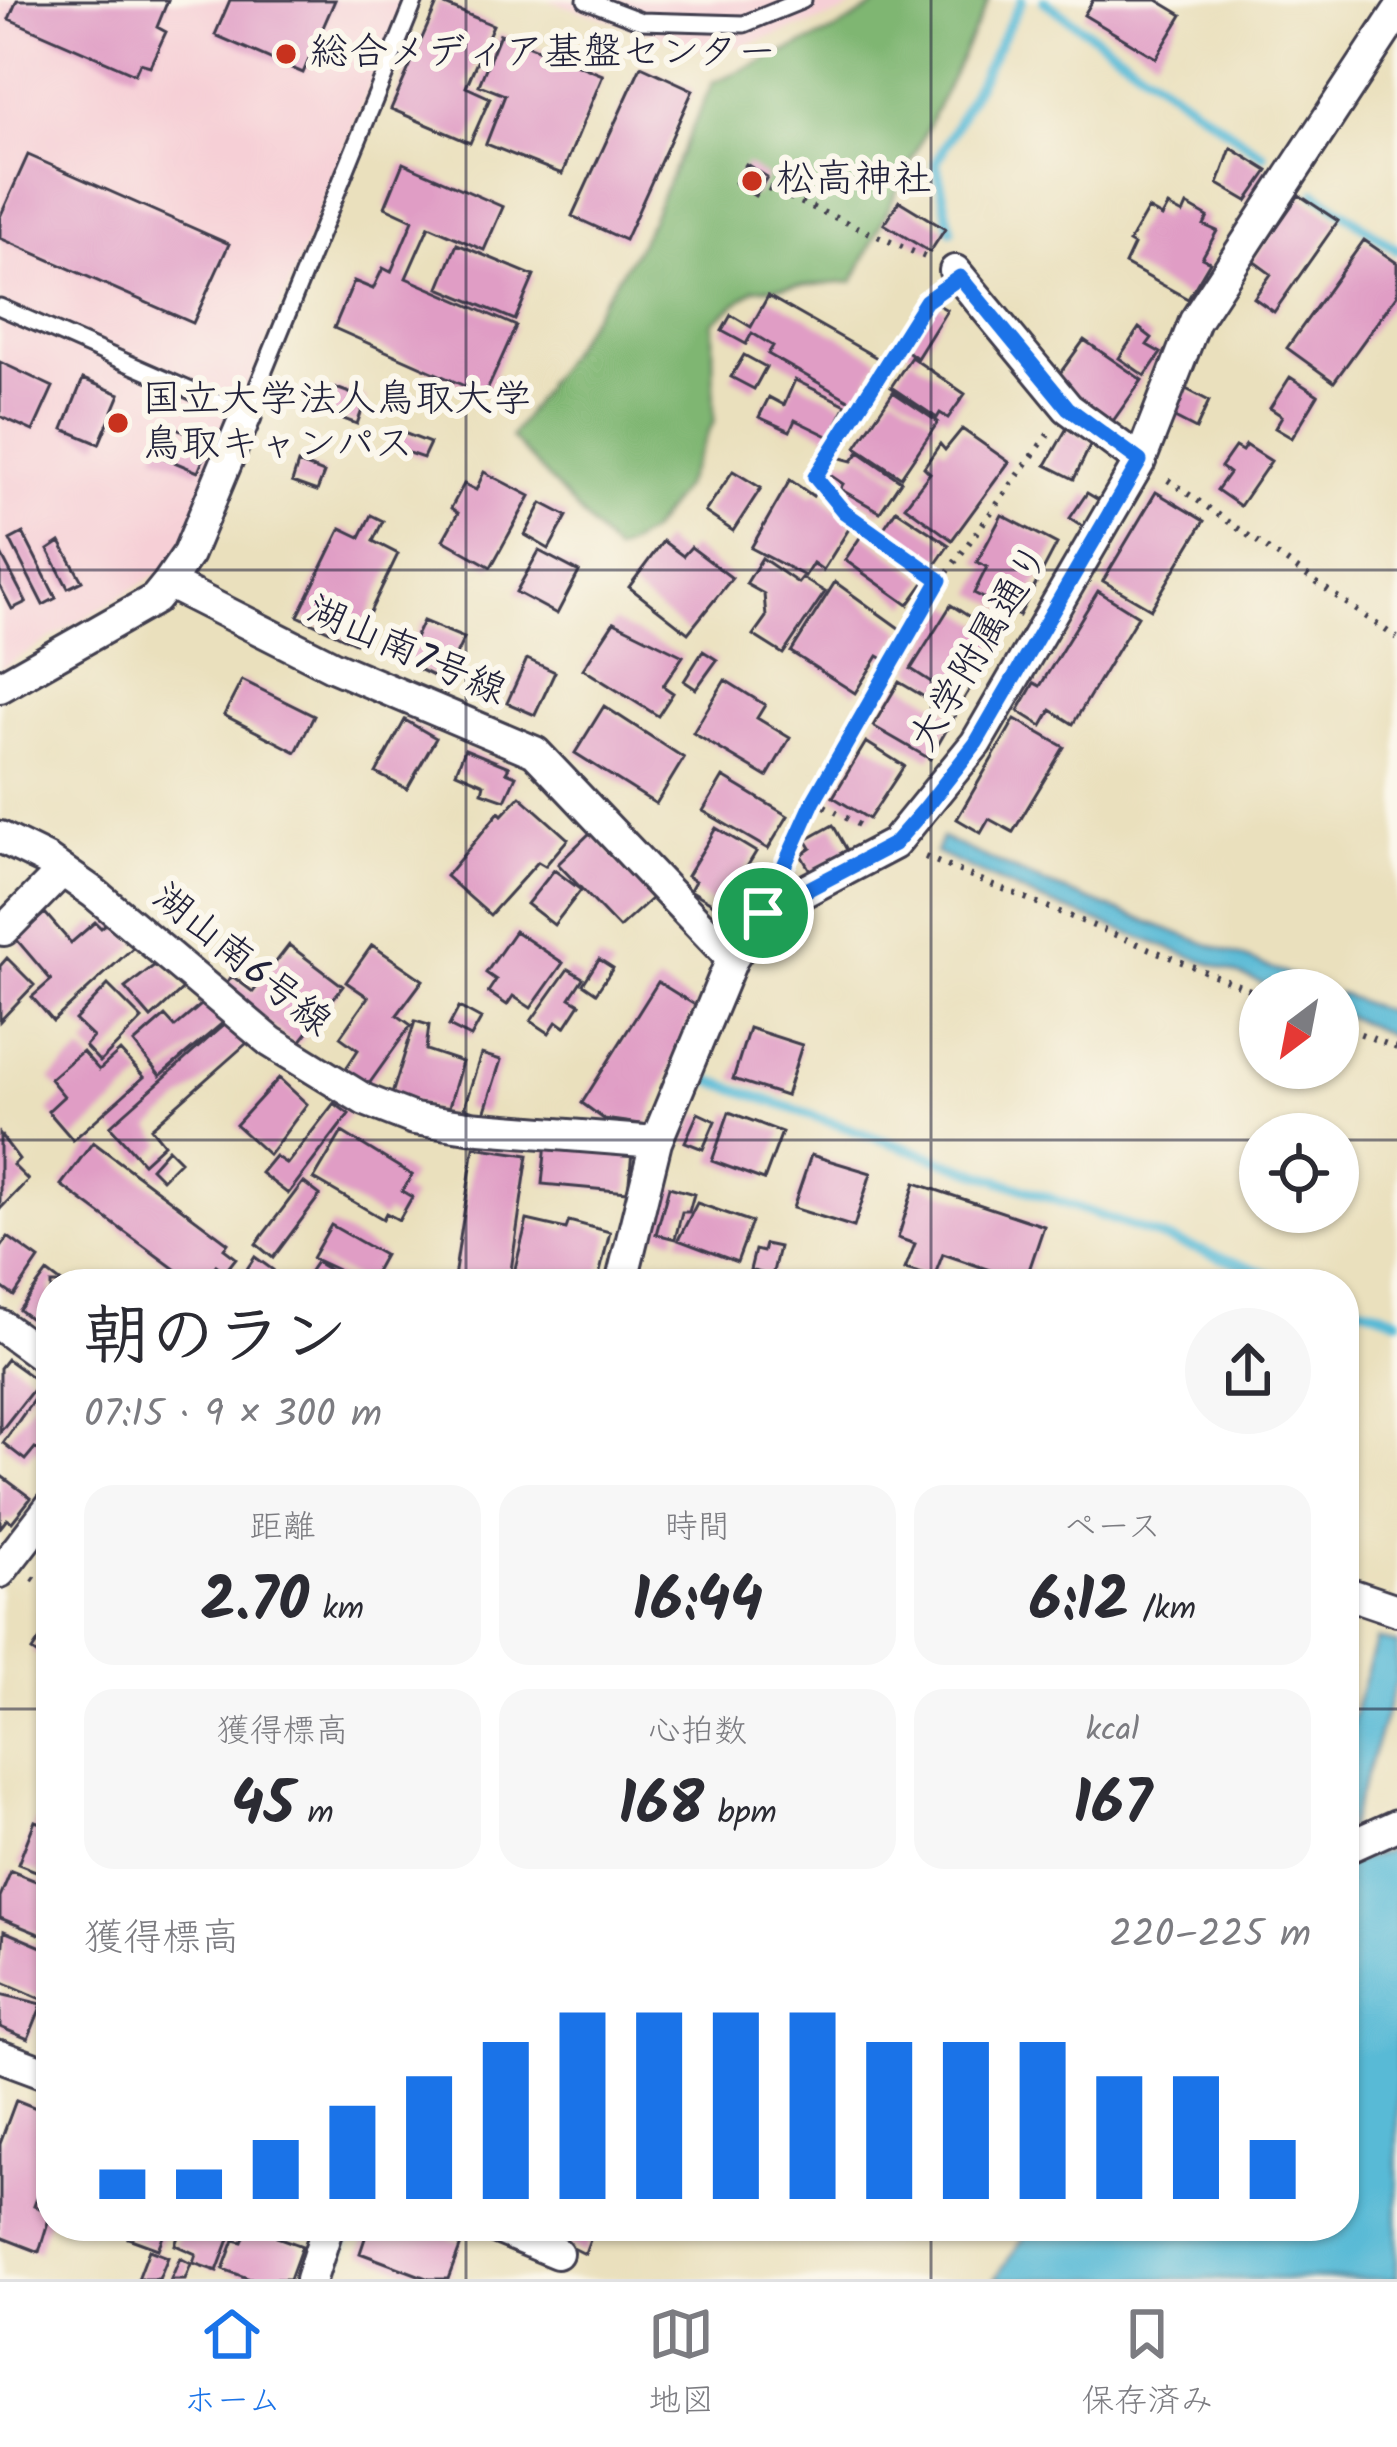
<!DOCTYPE html>
<html lang="ja">
<head>
<meta charset="utf-8">
<style>
	:root { --surface:#fff; --page:#f7f7f7; --text:#2b2b33; --muted:#7c7c81; --line:#e1e1e2; --accent:#1a73e8 }
	body { margin:0; font-family:Kalam,"Klee One",sans-serif; background:var(--page); color:var(--text); height:100vh; display:flex; flex-direction:column; font-size:45px; white-space:nowrap }
	* { box-sizing:border-box; margin:0 }
	p { font-size:39px; color:var(--muted) }
	.icon { flex:none; width:66px; height:66px; fill:none; stroke:currentColor; stroke-width:2; stroke-linecap:round; stroke-linejoin:round }
	.map { position:relative; flex:1; overflow:hidden }
	.side { position:absolute; left:36px; top:1269px; width:1323px; height:972px; display:flex; flex-direction:column; background:var(--surface); border-radius:48px; box-shadow:0 3px 9px #0004 }
	.side>* { flex:none }
	.needle { width:78px; rotate:212deg }
	.fabs { position:absolute; left:1239px; top:969px; display:grid; gap:24px }
	.fabs a { display:grid; place-items:center; width:120px; height:120px; border-radius:50%; background:var(--surface); box-shadow:0 3px 9px #0004; font-size:60px }
	.pin { position:absolute; display:grid; place-items:center; width:102px; height:102px; color:#fff; margin:-51px; border:6px solid #fff; border-radius:50%; box-shadow:0 3px 12px #0007 }
	.round { display:grid; place-items:center; flex:none; width:126px; height:126px; border-radius:63px; background:var(--page) }
	.headline { display:flex; align-items:center; justify-content:space-between; height:204px; padding:0 48px }
	h1 { font-size:66px; font-weight:700; line-height:90px }
	.figures { display:grid; grid-template-columns:repeat(3,1fr); gap:18px; height:204px; padding:12px 48px }
	.figures div { display:grid; align-content:center; border-radius:30px; background:var(--page); text-align:center }
	.figures b { font-size:60px; font-weight:700 }
	.figures small { font-size:33px; font-weight:400 }
	.figures p { font-size:33px }
	.chart { height:336px; padding:24px 48px }
	.chart p { display:flex; justify-content:space-between }
	.chart svg { width:100%; height:216px; margin-top:12px; stroke:var(--accent); stroke-width:6 }
	.menu { display:flex; justify-content:space-around; align-items:center; height:168px; border-top:3px solid var(--line); background:var(--surface); font-size:33px; color:var(--muted) }
	.menu a { display:grid; justify-items:center; gap:6px }
	.menu .active { color:var(--accent) }
	.map>svg:first-child { display:block }
</style>
</head>
<body>
<div class="map">
<svg width="1397" height="2279" viewBox="0 0 1397 2279">
	<rect width="100%" height="100%" fill="#fbf7ec"/>
	<filter id="ink" filterUnits="userSpaceOnUse"><feTurbulence type="fractalNoise" baseFrequency=".00833" numOctaves="2"/><feDisplacementMap in="SourceGraphic" scale="24" xChannelSelector="R" yChannelSelector="G"/><feConvolveMatrix kernelMatrix="1 2 1 2 8 2 1 2 1" color-interpolation-filters="sRGB"/></filter>
	<filter id="wash" filterUnits="userSpaceOnUse"><feTurbulence type="fractalNoise" baseFrequency=".004" numOctaves="4" result="noise"/><feDisplacementMap in="SourceGraphic" scale="48" xChannelSelector="R" yChannelSelector="G"/><feGaussianBlur stdDeviation="2.7" result="paint"/><feColorMatrix in="noise" values="0 0 0 0 0 0 0 0 0 0 0 0 0 0 0 0 0 1.4 0 .05"/><feComposite in="paint" operator="in"/></filter>
	<g filter="url(#wash)">
		<rect width="100%" height="100%" fill="#eae0bd"/>
		<path fill="#f6cfd6" d="M0,0h405l-227,562 -178,107z
			M547,0h315l-21,14 -99,32 -43,3z"/>
		<path fill="#7fb672" stroke="#506c56" stroke-width="3" d="M885,0h104l-136,282 -99,7 -41,33 1,99 -31,66 -34,46 -34,19 -104,-115 130,-195 72,-160 120,-50z"/>
		<path fill="#58bad6" stroke="#3d6e88" stroke-width="3" d="M942,838l107,47 281,105h-49l-243,-91 -102,-46z
			M1338,993l59,23v22l-59,-25z
			M1377,1639l20,5v35l-50,155 -3,-89z
			M1397,1848v431h-402l37,-53h312v-361z"/>
		<g fill="none" stroke-linecap="round" stroke-linejoin="round">
			<path stroke="#58bad6" stroke-width="10" d="M1044,1l219,154
				M1316,193l81,57
				M951,230l-15,-67 86,-163
				M674,1143l27,-66 596,207
				M637,1284l3,-9
				M1344,1300l53,19
				M337,2263l12,-37"/>
		</g>
		<g id="blocks">
			<path fill="#e09dc5" d="M17,0h151l-11,27 9,5 -16,34 -10,-3 -5,11 -126,-55z
				M230,0h105l-32,73 -88,-38z
				M1093,0h64l25,15 -26,43 -72,-43z
				M438,2l55,23 -27,62 24,11 -20,45 -79,-34z
				M500,34l103,41 -41,99 -76,-30 19,-49 -26,-10z
				M641,66l52,24 -68,150 -53,-24z
				M1231,148l37,23 -21,30 -29,-17z
				M28,155l201,89 -36,79 -193,-85v-21z
				M403,163l100,44 -19,43 -55,-24 -23,52 110,48 -31,69 -151,-67 20,-47 19,8 10,-21 8,4 22,-52 -28,-13z
				M746,164l21,13 -12,19 -20,-13z
				M1299,195l39,26 -64,91 -20,-14 17,-24 -18,-13z
				M899,201l46,28 -15,23 -46,-28z
				M1187,205l21,12 -4,8 13,6 -15,27 8,4 -22,37 -63,-35 9,-19 -5,-3 19,-33 14,8 6,-11 15,8z
				M1364,240l33,23v32l-63,87 -47,-34z
				M457,244l77,32 -19,44 -76,-32z
				M768,296l111,63 -25,44 -86,-49 5,-8 -21,-13 -6,11 -24,-13 9,-16 20,12z
				M935,303l12,7 -30,48 -11,-8z
				M1139,328l13,10 -5,7 14,8 -16,23 -26,-18z
				M1084,340l58,40 -29,41 -58,-41z
				M744,355l22,12 -12,22 -23,-12z
				M911,357l54,37 -17,24 -8,-5 -3,5 -46,-31z
				M0,362l53,25 -20,44 -33,-15z
				M1290,377l28,18 -26,43 -17,-10 7,-12 -12,-8z
				M83,379l37,15 -21,50 -36,-15z
				M795,380l51,25 -16,32 -35,-17 -5,11 -31,-14 10,-20 15,8z
				M336,388l30,11 -9,25 -51,-19 4,-9 20,7z
				M1184,388l25,13 -13,28 -25,-13z
				M893,392l45,30 -37,55 -45,-30z
				M167,424l43,19 -12,29 -43,-18z
				M1067,428l25,14 -18,37 -28,-14z
				M962,429l47,33 -57,78 -47,-34 25,-33 -6,-6 16,-23 5,6z
				M401,432l29,11 -7,15 -29,-10z
				M1246,445l25,16 -31,45 -23,-16 12,-17 -8,-6 14,-20 7,4z
				M859,452l42,29 -21,31 -40,-23 3,-5 -16,-11 10,-16 15,4z
				M298,463l26,10 -7,18 -25,-9z
				M733,471l28,17 -28,43 -28,-19z
				M484,472l46,24 -39,71 -48,-27 15,-27 -7,-5 13,-24 12,6z
				M790,480l23,16 3,-5 36,33 -29,46 -10,-7 -8,13 -54,-28z
				M1156,492l48,29 -53,88 -48,-28z
				M1087,493l15,9 -18,25 -14,-9z
				M542,503l25,13 -18,33 -24,-14z
				M896,510l53,35 -14,20 -53,-34z
				M371,515l12,6 -10,20 25,13 -43,89 -57,-27 43,-88 19,9z
				M1002,515l55,29 -38,72 -45,-23 13,-26 -10,-5z
				M23,533l33,65 -13,7 -33,-65z
				M863,533l63,47 -18,25 -63,-45z
				M663,541l20,15 8,-9 41,31 -44,55 -59,-46z
				M60,542l22,39 -14,7 -20,-38z
				M539,551l40,21 -22,42 -41,-22z
				M0,552l26,50 -14,7 -12,-23z
				M762,558l36,25 4,-5 23,14 -42,62 -30,-19 13,-18 -2,-23 -18,-10z
				M835,582l68,49 -18,29 -7,-4 -23,37 -64,-41z
				M1098,591l40,25 -65,108 -22,-14 -9,16 -24,-15 16,-28 6,3z
				M951,605l50,32 -39,65 -51,-33z
				M423,621l41,17 -11,23 9,4 -10,20 -48,-23z
				M614,622l69,34 -20,30 10,7 -15,23 -75,-47z
				M703,651l14,9 -21,29 -12,-8z
				M527,659l28,13 -20,43 -28,-12z
				M242,680l72,36 -18,36 -72,-37z
				M725,680l40,25 -8,13 33,20 -23,39 -74,-44z
				M899,682l56,33 -25,44 -57,-33z
				M604,706l80,52 -28,46 -81,-51z
				M1015,719l49,28 -51,85 -24,-13 -8,14 -24,-14z
				M405,720l31,18 -29,51 -31,-16z
				M866,742l38,24 -35,53 -36,-22z
				M465,749l44,18 -3,5 10,4 -11,24 -23,-8 2,-8 -28,-12z
				M723,777l65,39 -20,33 -65,-38z
				M520,796l48,43 -23,27 -7,-4 -48,53 -44,-39 53,-64 3,3z
				M833,825l14,25 -36,22 -10,-17 10,-7 -5,-8z
				M716,828l40,24 -28,46 12,8 -7,10 -43,-26 5,-9 -8,-5z
				M591,832l61,66 -33,30 -61,-64z
				M554,870l27,20 -27,35 -27,-21z
				M45,913l26,30 24,-21 6,6 12,-10 24,26 -84,77 -21,-24 19,-17 -35,-41z
				M515,931l48,32 -32,45 -18,-12 -6,9 -19,-13 8,-12 -10,-7z
				M289,945l54,41 -46,60 -74,-57 9,-13 21,16z
				M372,945l51,35 -26,35 14,10 -45,63 -23,-15 15,-23 -18,-13 28,-40 -22,-15z
				M7,958l27,27 -34,36v-55z
				M599,959l14,9 -17,25 -13,-9z
				M160,961l23,28 -32,29 -26,-30z
				M568,969l15,9 -13,20 10,6 -15,23 -8,-6 -8,12 -18,-12z
				M658,982l37,23 -48,120 -43,-6 -22,-16z
				M108,985l34,34 -42,43 -15,-16 8,-9 -18,-17z
				M207,1000l17,22 -64,54 -26,-33 31,-27 10,11z
				M459,1007l22,12 -10,18 -22,-11z
				M415,1021l14,4 -3,25 36,12 -15,52 -55,-20z
				M227,1022l20,21 -96,85 13,16 -21,19 -33,-37z
				M749,1028l53,17 -16,51 -53,-17z
				M82,1051l17,19 21,-19 24,26 -71,63 -25,-29 16,-15 -14,-17z
				M481,1054l20,6 -17,54 -20,-6z
				M279,1078l28,26 -38,51 -33,-30z
				M334,1103l15,11 -61,80 -27,-21 14,-17 12,8z
				M729,1112l53,20 -18,48 -52,-19z
				M698,1113l17,8 -12,28 -18,-7z
				M342,1132l70,43 -10,16 10,6 -13,23 -13,-7 -3,6 -69,-40z
				M0,1134l19,25 -6,6 15,15 -28,29z
				M93,1142l135,101 -4,6 12,9 -11,14 -9,-7 -13,19h-8l-134,-99z
				M546,1143l86,9 -4,40 -86,-8z
				M474,1147l54,8 -19,129h-56z
				M168,1149l12,12 -18,18 -11,-11z
				M811,1155l60,18 -17,54 -61,-19z
				M303,1182l17,13 -47,63 -17,-14z
				M915,1183l129,43 -19,56 -82,-28 -9,23 -29,-8 10,-25 -17,-6z
				M669,1187l25,7 -5,18h-7l-7,27 -19,-5z
				M697,1203l55,19 -15,40 -59,-22z
				M527,1220l39,9 3,-8 41,11 -13,52 -85,-3z
				M331,1225l53,30 -16,29 -56,-26z
				M8,1237l31,22 -25,37 -14,-10v-38z
				M765,1244l14,3 -7,29 -22,-6 5,-20 8,2z
				M255,1257l18,13 -10,14h-26z
				M316,1262l37,22h-52z
				M47,1272l16,12h-12v51l-32,-25z
				M7,1359l32,23 -39,50v-64z
				M42,1388l9,7v55l-4,6 -12,-8 -10,12 -22,-17z
				M0,1475l31,23 -19,24 -5,-3 -7,9z
				M48,1627l3,26 -5,7 -14,-9z
				M35,1821l16,6v50l-33,-13z
				M11,1871l40,16v52l-51,-21v-21z
				M4,1931l47,20v25l-9,23 -42,-18z
				M0,1994l42,10 -14,35 -28,-12z
				M16,2100l33,13 -4,11 6,2v34l-17,46 17,6 -12,40 -39,-15v-94z
				M132,2226h35l-9,23 -30,-11z
				M182,2226h52l-17,45 -24,-8 3,-9 -21,-9z
				M249,2226h32l-4,11 25,9 -12,33h-40l-27,-10 11,-29 8,2z
				M378,2226h75l-4,12 13,4 -14,37h-19l-69,-26 7,-21 8,2z
				M548,2226h47l-10,28 -40,-20z
				M149,2250l19,7 -9,22h-21z
				M180,2258l11,6 -6,15h-14z"/>
		</g>
	</g>
	<g filter="url(#ink)">
		<use href="#blocks" fill-opacity="0" stroke="#403e4e" stroke-width="3"/>
		<g fill="none" stroke-linecap="round" stroke-linejoin="round">
			<g stroke="#403e4e" stroke-width="21">
				<path id="lane" d="M586,0l55,21 103,3 59,-24
					M0,307l246,108 169,-415"/>
			</g>
			<g stroke="#403e4e" stroke-width="36">
				<path id="street" d="M955,271l113,137 72,53
					M168,583l20,-29 58,-139
					M0,687l155,-88 13,-16 164,83 203,86 197,207
					M0,837l47,23 47,33 177,149 94,58 49,19 54,8 188,15
					M4,930l58,-59
					M621,1284l35,-142 76,-183 31,-46 131,-69 82,-101 164,-282 55,-140 202,-308
					M0,1325l51,37
					M0,1572l51,-66
					M1344,1592l53,18
					M1344,1849l53,-24
					M0,2056l51,19
					M492,2226l65,27
					M311,2279l17,-53"/>
			</g>
			<path stroke="#403e4e" stroke-width="6" stroke-dasharray="3 9" stroke-linecap="butt" d="M768,188l157,69
				M932,295l-117,182 29,35 97,69
				M1168,480l229,158
				M814,800l45,25
				M925,857l335,137
				M782,865l159,-284 108,-148
				M1338,1025l59,23
				M33,1578l18,13"/>
			<use href="#lane" stroke="#fff" stroke-width="15"/>
			<use href="#street" stroke="#fff" stroke-width="30"/>
		</g>
	</g>
	<g fill="none" stroke-linecap="round" stroke-linejoin="round" filter="url(#ink)">
		<g stroke="#fff" stroke-width="24">
			<path id="route" d="M960,277l108,131 72,53 -164,282 -53,68 -29,33 -131,69 51,-113 126,-220 -96,-68 -29,-35 111,-176z"/>
		</g>
		<use href="#route" stroke="#1a73e8" stroke-width="15"/>
	</g>
	<path fill="none" stroke="#22223b" stroke-width="3" stroke-opacity="0.55" d="M466,0v1284M931,0v1284M0,570h1397M0,1140h1260M1338,1140h59M0,1709h51M1344,1709h53M466,2226v53M931,2226v53"/>
	<g fill="#c8321e" stroke="#fbf7ec" stroke-width="4.5">
		<circle cx="286" cy="54" r="12"/>
		<circle cx="752" cy="181" r="12"/>
		<circle cx="118" cy="423" r="12"/>
	</g>
	<g text-anchor="middle" dominant-baseline="central" stroke-width="12" stroke-linejoin="round" paint-order="stroke">
		<g font-size="39" fill="#22223b" stroke="#fbf7ec" text-anchor="start">
			<text x="310" y="54">総合メディア基盤センター</text>
			<text x="776" y="181">松高神社</text>
			<text x="142" y="401">国立大学法人鳥取大学<tspan x="142" dy="45">鳥取キャンパス</tspan></text>
		</g>
		<g font-size="39" fill="#22223b" stroke="#fbf7ec">
			<text transform="translate(981 648) rotate(-59)">大学附属通り</text>
			<text transform="translate(406 652) rotate(24)">湖山南7号線</text>
			<text transform="translate(241 961) rotate(39)">湖山南6号線</text>
		</g>
	</g>
</svg>
<div class="fabs">
<a><svg class="needle" viewBox="-14 -14 28 28"><path d="M0-13l5 13h-10z" fill="#e53935"/><path d="M0 13l5-13h-10z" fill="#7c7c81"/></svg></a>
<a><svg class="icon" aria-label="locate" viewBox="0 0 24 24"><circle cx="12" cy="12" r="6"/><path d="M12 2v4M12 18v4M2 12h4M18 12h4"/></svg></a>
</div>
<div class="pin" style="left:763px;top:913px;background:#1e9e55"><svg class="icon" aria-label="arrive" viewBox="0 0 24 24"><path d="M6 21V4h12l-3 4 3 4H6"/></svg></div>
<section class="side">
<div class="headline"><div><h1>朝のラン</h1><p>07:15 · 9 × 300 m</p></div><a class="round"><svg class="icon" aria-label="share" viewBox="0 0 24 24"><path d="M12 15V3M7 8l5-5 5 5M5 13v7h14v-7"/></svg></a></div>
<div class="figures">
<div><p>距離</p><b>2.70<small> km</small></b></div>
<div><p>時間</p><b>16:44</b></div>
<div><p>ペース</p><b>6:12<small> /km</small></b></div>
</div>
<div class="figures">
<div><p>獲得標高</p><b>45<small> m</small></b></div>
<div><p>心拍数</p><b>168<small> bpm</small></b></div>
<div><p>kcal</p><b>167</b></div>
</div>
<div class="chart"><p><span>獲得標高</span>220–225 m</p>
<svg viewBox="0 0 160 44" preserveAspectRatio="none"><path d="M5 44V38M15 44V38M25 44V32M35 44V25M45 44V19M55 44V12M65 44V6M75 44V6M85 44V6M95 44V6M105 44V12M115 44V12M125 44V12M135 44V19M145 44V19M155 44V32"/></svg>
</div>
</section>
</div>
<nav class="menu">
<a class="active"><svg class="icon" aria-label="home" viewBox="0 0 24 24"><path d="M3 11l9-7 9 7M6 9v11h12V9"/></svg>ホーム</a>
<a><svg class="icon" aria-label="map" viewBox="0 0 24 24"><path d="M3 6l6-2 6 2 6-2v14l-6 2-6-2-6 2zM9 4v14M15 6v14"/></svg>地図</a>
<a><svg class="icon" aria-label="saved" viewBox="0 0 24 24"><path d="M7 4h10v16l-5-4-5 4z"/></svg>保存済み</a>
</nav>
</body>
</html>
